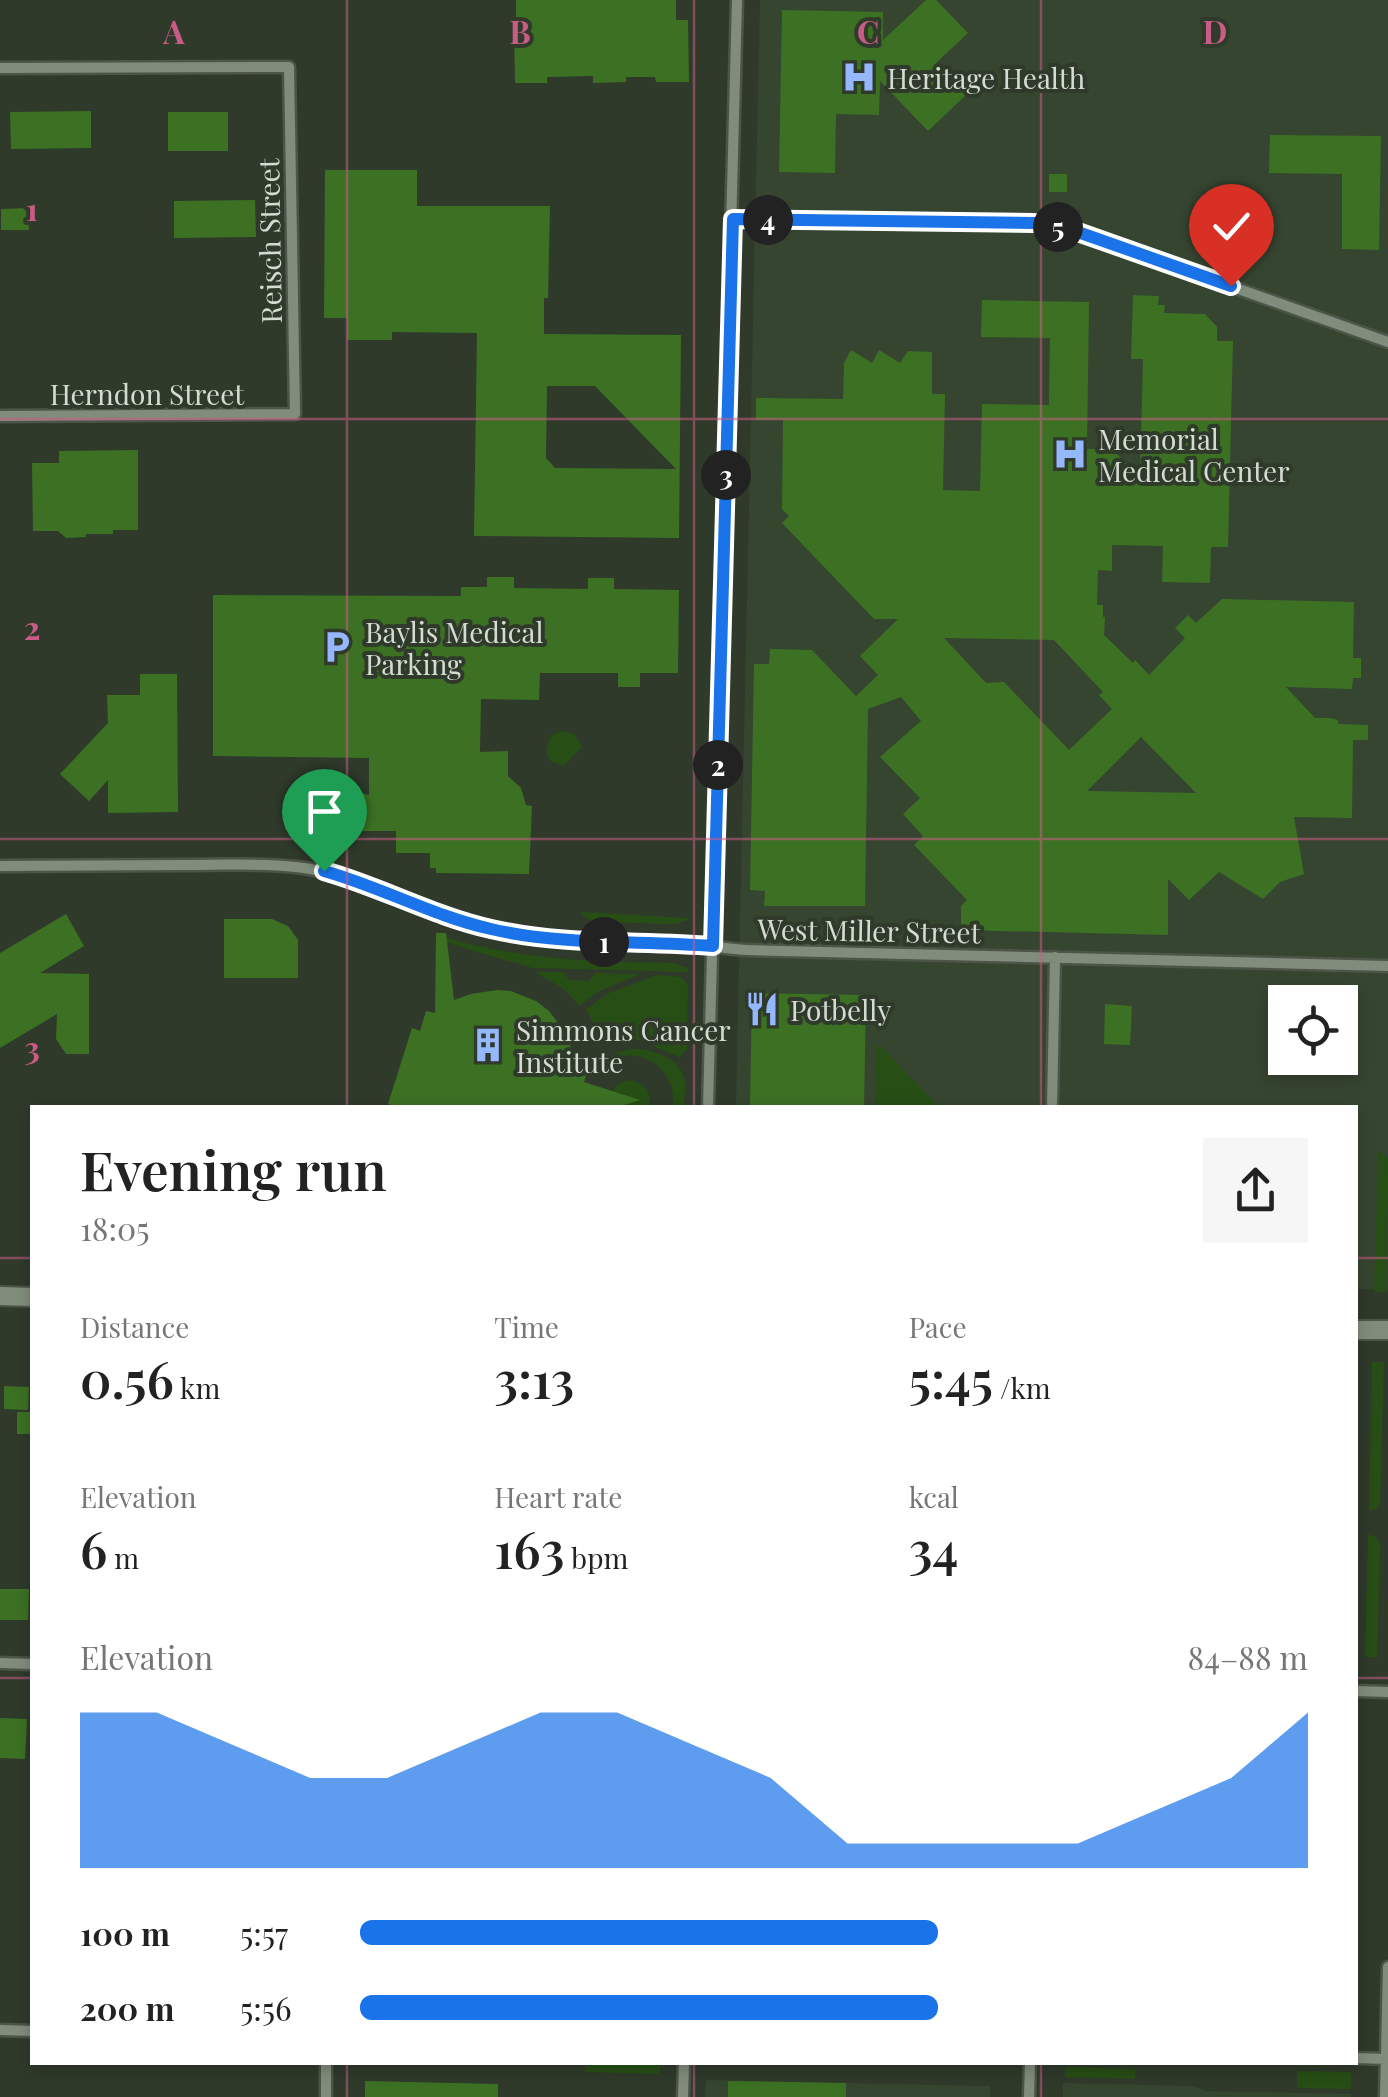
<!DOCTYPE html>
<html lang="en">
<head>
<meta charset="utf-8">
<style>
	:root { --surface:#fff; --page:#f6f6f6; --text:#222; --muted:#767676; --accent:#1a73e8 }
	body { margin:0; font-family:"Playfair Display",serif; background:var(--page); color:var(--text); height:100vh; display:flex; flex-direction:column; font-size:38px; white-space:nowrap }
	* { box-sizing:border-box; margin:0 }
	p { font-size:32px; color:var(--muted) }
	.icon { flex:none; width:55px; height:55px; fill:none; stroke:currentColor; stroke-width:2; stroke-linecap:round; stroke-linejoin:round }
	.map { position:relative; flex:1; overflow:hidden }
	.panel { position:absolute; left:30px; top:1105px; width:1328px; height:960px; display:flex; flex-direction:column; background:var(--surface); border-radius:0px; box-shadow:0 5px 15px #0003 }
	.panel>* { flex:none }
	.controls { position:absolute; left:1268px; top:985px; display:grid; gap:20px }
	.controls a { display:grid; place-items:center; width:90px; height:90px; border-radius:0px; background:var(--surface); box-shadow:0 5px 15px #0003; font-size:50px }
	.pin { position:absolute; display:grid; place-items:center; width:85px; height:85px; color:#fff; margin:-102px -42px; border-radius:50% 50% 50% 0; rotate:-45deg; box-shadow:0 0 10px #0007 }
	.pin .icon { rotate:45deg }
	.km { position:absolute; width:50px; height:50px; margin:-25px; border-radius:50%; background:#222; color:#fff; font-size:28px; line-height:50px; text-align:center }
	.round { display:grid; place-items:center; flex:none; width:105px; height:105px; border-radius:0px; background:var(--page) }
	.summary { display:flex; align-items:center; justify-content:space-between; height:170px; padding:0 50px }
	h1 { font-size:55px; font-weight:600; line-height:75px }
	.metrics { display:grid; grid-template-columns:repeat(3,1fr); gap:15px; height:170px; padding:10px 50px }
	.metrics div { display:grid; align-content:center }
	.metrics b { font-size:50px; font-weight:600 }
	.metrics small { font-size:28px; font-weight:400 }
	.metrics p { font-size:28px }
	.chart { height:280px; padding:20px 50px }
	.chart p { display:flex; justify-content:space-between }
	.chart svg { width:100%; height:180px; margin-top:10px; fill:var(--accent); opacity:.7 }
	ul { padding:0 50px; list-style:none; font-size:32px }
	li { display:grid; grid-template-columns:160px 120px 1fr; align-items:center; height:75px }
	li i { height:25px; border-radius:12px; background:var(--accent) }
	.map>svg:first-child { display:block }
</style>
</head>
<body>
<div class="map">
<svg width="1388" height="2097" viewBox="0 0 1388 2097">
	<rect width="100%" height="100%" fill="#2f3a2b"/>
	<path fill="#364530" fill-rule="evenodd" d="M760,0h628v1290l-33,-1v-181h-619zM1285,1002h55v56h-55z
		M706,2080l284,6v11h-285z
		M1063,2083l128,3 15,5 145,3v3h-288z"/>
	<path fill="#274e15" d="M561,731l13,3 8,13 -19,19 -12,-5 -5,-10 5,-15z
		M581,912l107,6v2l-13,4 -81,-2 -9,-5z
		M440,936c81,24 150,26 233,27l15,5v4l-155,-4 -66,-19 -31,-11z
		M536,972h27l6,8 20,1 6,-8 45,1 -42,18 -19,14 -14,-16z
		M657,975l24,2 7,8 -1,65 -8,7 -35,-15 -49,-15 -9,-18 23,-16z
		M877,1043l2,1 60,63 -64,-1z
		M630,1049c21,-1 51,8 55,33 1,8 -1,17 -1,25h-11c4,-42 -34,-63 -71,-45l7,-7z
		M629,1080c15,2 24,12 20,28l-38,-1c-2,-15 2,-23 18,-27z
		M1378,1152l10,6 -2,134h-12z
		M1372,1362h12l-4,141 -6,7 -5,1z
		M1368,1534l8,3 4,8 -3,112h-12z
		M587,2063h73v11l-76,-2z
		M1065,2067l70,2v10l-70,-2z
		M1297,2071l54,1v17l-54,-1z"/>
	<path fill="#3c7124" fill-rule="evenodd" d="M516,0h160v20h12l1,62h-33l-1,-5h-29v5l-33,1v-7l-46,1v6h-32l-1,-61h2z
		M926,0h10l32,33 -32,30 30,32 -38,36 -48,-50 -1,34 -43,-1 -1,59 -56,-1 3,-162 101,2v28z
		M91,111v37l-80,1 -1,-37z
		M168,112h60v39h-60z
		M1270,135l111,1 -2,114 -37,-1v-75l-73,-1z
		M325,170h92v36h133l-2,92h-4v36l137,1 -2,203 -205,-2 3,-203 -85,-1v8h-45v-22h-23zM547,386h48l81,83 -121,-1 -9,-10z
		M1049,174h18v18h-18z
		M255,200l1,37 -82,1v-37z
		M28,208l1,22h-28v-21z
		M1133,295l26,1 -1,9h7l-1,8 41,1 12,13v14h16l-5,206h-17l-1,36 -48,-1 1,-36 -51,-1v26l-14,-1 -1,35h6v12h2l-1,18 29,28 2,-3 14,15 36,-37 -10,-10 13,-13 8,8 26,-24 132,3 -1,56h8v20h-8l-1,11 -66,-2 29,31h14l9,2v4l30,1v15h-15l-1,78 -58,-1 10,57 -24,8 -17,17 -44,-27 -30,28 -21,-21v56l-207,-5v-24l6,-6 -53,-55 9,-9 -20,-22 17,-16 -40,-41 41,-36 -20,-24 -33,12 -3,197h-101l1,-15 -15,-1 4,-226h15l1,-15 42,1 44,46 22,-21 -18,-19 38,-37h-24l-92,-96 7,-7 -7,-7 1,-89h-27v-22l87,1 1,-36 7,-13 21,13 7,-13 21,13 8,-12 24,1v42h13l-2,96 37,1 2,-87 67,1 1,-67 -69,-1 1,-37 107,2 -2,147h25l28,29 3,-119h-12zM944,638l110,2 49,52 -4,3 13,14 -43,41 -65,-68 -18,1zM1141,737l55,56 -109,-2z
		M138,450v80h-25v4h-27v3l-20,1 -8,-7h-25l-1,-68h27v-12z
		M487,577h27v11l74,1v-11h26v11l65,1 -1,83h-38v14h-22v-14h-78l-1,27 -58,-1 -1,53 28,-1v25l13,12 5,17 6,1 -3,68 -93,-1v-5h-6v-15h-34v-22h-35l-46,-13 10,-35 44,12v-37l-156,-2v-161l248,1v-9h26z
		M140,674h37l1,138 -70,1v-33l-19,21 -29,-27 48,-51 -1,-28h33z
		M66,914l18,32 -44,27 49,1v80h-23l-10,-15 1,-25 -57,34v-95z
		M224,919h48l16,7 10,14v38h-74z
		M436,933h10l8,67 17,-6 26,-4 14,1 25,10 13,10 19,25 8,32 11,4 -3,10 56,18 -26,8h-213l-13,-4 24,-76 8,3 6,-20 9,2z
		M752,993l114,2 -2,113 -114,-2z
		M1105,1004l27,2 -2,39 -26,-1z
		M4,1386l25,1 -1,23 -24,-1z
		M17,1412h15v22h-15z
		M0,1589h29l-1,31h-28z
		M0,1718l27,1 -2,40 -25,-1z
		M365,2081l133,3v13h-133z
		M728,2081l118,2v14h-118z"/>
	<g fill="none" stroke-linecap="round" stroke-linejoin="round">
		<g stroke="#4c5548" stroke-width="15">
			<path id="minor" d="M0,68l289,-1 6,347 -295,2
				M733,219l301,4 41,8 313,111
				M0,866c61,0 121,-1 182,-1 38,0 76,-2 114,2 68,7 128,47 194,62 62,14 125,12 188,14 23,1 46,6 68,7l642,16
				M708,1108l29,-1108
				M1052,1108l3,-151
				M0,1663l32,1
				M1355,1691l33,1
				M0,2030l32,1
				M1355,2058l33,1
				M326,2062v35
				M683,2097l1,-35
				M1029,2097l1,-35
				M1385,2097l3,-130"/>
		</g>
		<g stroke="#4c5548" stroke-width="22">
			<path id="tertiary" d="M0,1296l32,1
				M1355,1330h33"/>
		</g>
		<use href="#minor" stroke="#808d7c" stroke-width="10"/>
		<use href="#tertiary" stroke="#808d7c" stroke-width="18"/>
	</g>
	<g fill="none" stroke-linecap="round" stroke-linejoin="round">
		<g stroke="#fff" stroke-width="20">
			<path id="route" d="M324,871c57,16 109,45 167,58 73,17 148,11 222,17l20,-727 301,4 41,8 156,55"/>
		</g>
		<use href="#route" stroke="#1a73e8" stroke-width="12"/>
	</g>
	<path fill="none" stroke="#c85c85" stroke-width="2.5" stroke-opacity="0.55" d="M347,0v1108M694,0v1108M1041,0v1108M0,419h1388M0,839h1388M0,1258h32M1355,1258h33M0,1678h32M1355,1678h33M347,2062v35M694,2062v35M1041,2062v35"/>
	<defs>
		<g id="hospital-bare" transform="scale(2.7)"><path d="M-5-5h3v3.5h4V-5h3V5h-3V1.5h-4V5h-3Z" fill="#94b7fd" stroke="#2f3a2b" stroke-width="2.5" paint-order="stroke"/></g>
		<g id="parking-bare" transform="scale(2.7)"><path d="M-3.5-5.5H1a3.5 3.5 0 0 1 0 7H-1V5.5H-3.5ZM-1-3.4V-.6H.8a1.4 1.4 0 0 0 0-2.8Z" fill="#94b7fd" stroke="#2f3a2b" stroke-width="2.5" paint-order="stroke"/></g>
		<g id="restaurant-bare" transform="scale(2.7)"><path d="M-5-6h1v4h1v-4h1v4h1v-4h1v5L-1.5 .5V6h-2V.5L-5-1ZM5-6V6H3V1.5H1.5Q1.5-4 5-6Z" fill="#94b7fd" stroke="#2f3a2b" stroke-width="2.5" paint-order="stroke"/></g>
		<g id="building-bare" transform="scale(2.7)"><path d="M-4-6H4V6H1V3H-1V6H-4ZM-2.5-4.3h1.7v1.8h-1.7ZM.8-4.3h1.7v1.8H.8ZM-2.5-1h1.7V.8h-1.7ZM.8-1h1.7V.8H.8Z" fill="#94b7fd" stroke="#2f3a2b" stroke-width="2.5" paint-order="stroke"/></g>
	</defs>
	<g fill-rule="evenodd">
		<use href="#hospital-bare" x="859" y="77"/>
		<use href="#hospital-bare" x="1070" y="454"/>
		<use href="#parking-bare" x="337" y="647"/>
		<use href="#restaurant-bare" x="762" y="1009"/>
		<use href="#building-bare" x="488" y="1045"/>
	</g>
	<g text-anchor="middle" dominant-baseline="central" stroke-width="8" stroke-linejoin="round" paint-order="stroke">
		<g font-size="28" fill="#d4dbd2" stroke="#2f3a2b" text-anchor="start">
			<text x="887" y="77">Heritage Health</text>
			<text x="1098" y="438">Memorial<tspan x="1098" dy="32">Medical Center</tspan></text>
			<text x="365" y="631">Baylis Medical<tspan x="365" dy="32">Parking</tspan></text>
			<text x="790" y="1009">Potbelly</text>
			<text x="516" y="1029">Simmons Cancer<tspan x="516" dy="32">Institute</tspan></text>
		</g>
		<g font-size="28" fill="#d4dbd2" stroke="#2f3a2b">
			<text transform="translate(269 241) rotate(-91)">Reisch Street</text>
			<text x="147" y="393">Herndon Street</text>
			<text transform="translate(869 930) rotate(1)">West Miller Street</text>
		</g>
	</g>
	<g font-size="32" text-anchor="middle" font-weight="bold" fill="#c85c85" stroke="#2f3a2b" stroke-width="8" stroke-linejoin="round" paint-order="stroke">
		<text x="174" y="44">A</text>
		<text x="520" y="44">B</text>
		<text x="868" y="44">C</text>
		<text x="1215" y="44">D</text>
		<text x="32" y="221">1</text>
		<text x="32" y="640">2</text>
		<text x="32" y="1060">3</text>
	</g>
</svg>
<div class="controls">
<a><svg class="icon" aria-label="locate" viewBox="0 0 24 24"><circle cx="12" cy="12" r="6"/><path d="M12 2v4M12 18v4M2 12h4M18 12h4"/></svg></a>
</div>
<div class="pin" style="left:324px;top:871px;background:#1e9e55"><svg class="icon" aria-label="arrive" viewBox="0 0 24 24"><path d="M6 21V4h12l-3 4 3 4H6"/></svg></div>
<div class="pin" style="left:1231px;top:286px;background:#d93025"><svg class="icon" aria-label="check" viewBox="0 0 24 24"><path d="M5 12l5 5 9-10"/></svg></div>
<b class="km" style="left:604px;top:942px">1</b>
<b class="km" style="left:718px;top:765px">2</b>
<b class="km" style="left:726px;top:475px">3</b>
<b class="km" style="left:768px;top:220px">4</b>
<b class="km" style="left:1058px;top:227px">5</b>
<section class="panel">
<div class="summary"><div><h1>Evening run</h1><p>18:05</p></div><a class="round"><svg class="icon" aria-label="share" viewBox="0 0 24 24"><path d="M12 15V3M7 8l5-5 5 5M5 13v7h14v-7"/></svg></a></div>
<div class="metrics">
<div><p>Distance</p><b>0.56<small> km</small></b></div>
<div><p>Time</p><b>3:13</b></div>
<div><p>Pace</p><b>5:45<small> /km</small></b></div>
</div>
<div class="metrics">
<div><p>Elevation</p><b>6<small> m</small></b></div>
<div><p>Heart rate</p><b>163<small> bpm</small></b></div>
<div><p>kcal</p><b>34</b></div>
</div>
<div class="chart"><p><span>Elevation</span>84–88 m</p>
<svg viewBox="0 0 160 44" preserveAspectRatio="none"><path d="M0 44V6L10 6L20 14L30 22L40 22L50 14L60 6L70 6L80 14L90 22L100 38L110 38L120 38L130 38L140 30L150 22L160 6V44z"/></svg>
</div>
<ul>
<li><b>100 m</b>5:57<i style="width:61%"></i></li>
<li><b>200 m</b>5:56<i style="width:61%"></i></li>
</ul>
</section>
</div>
</body>
</html>
